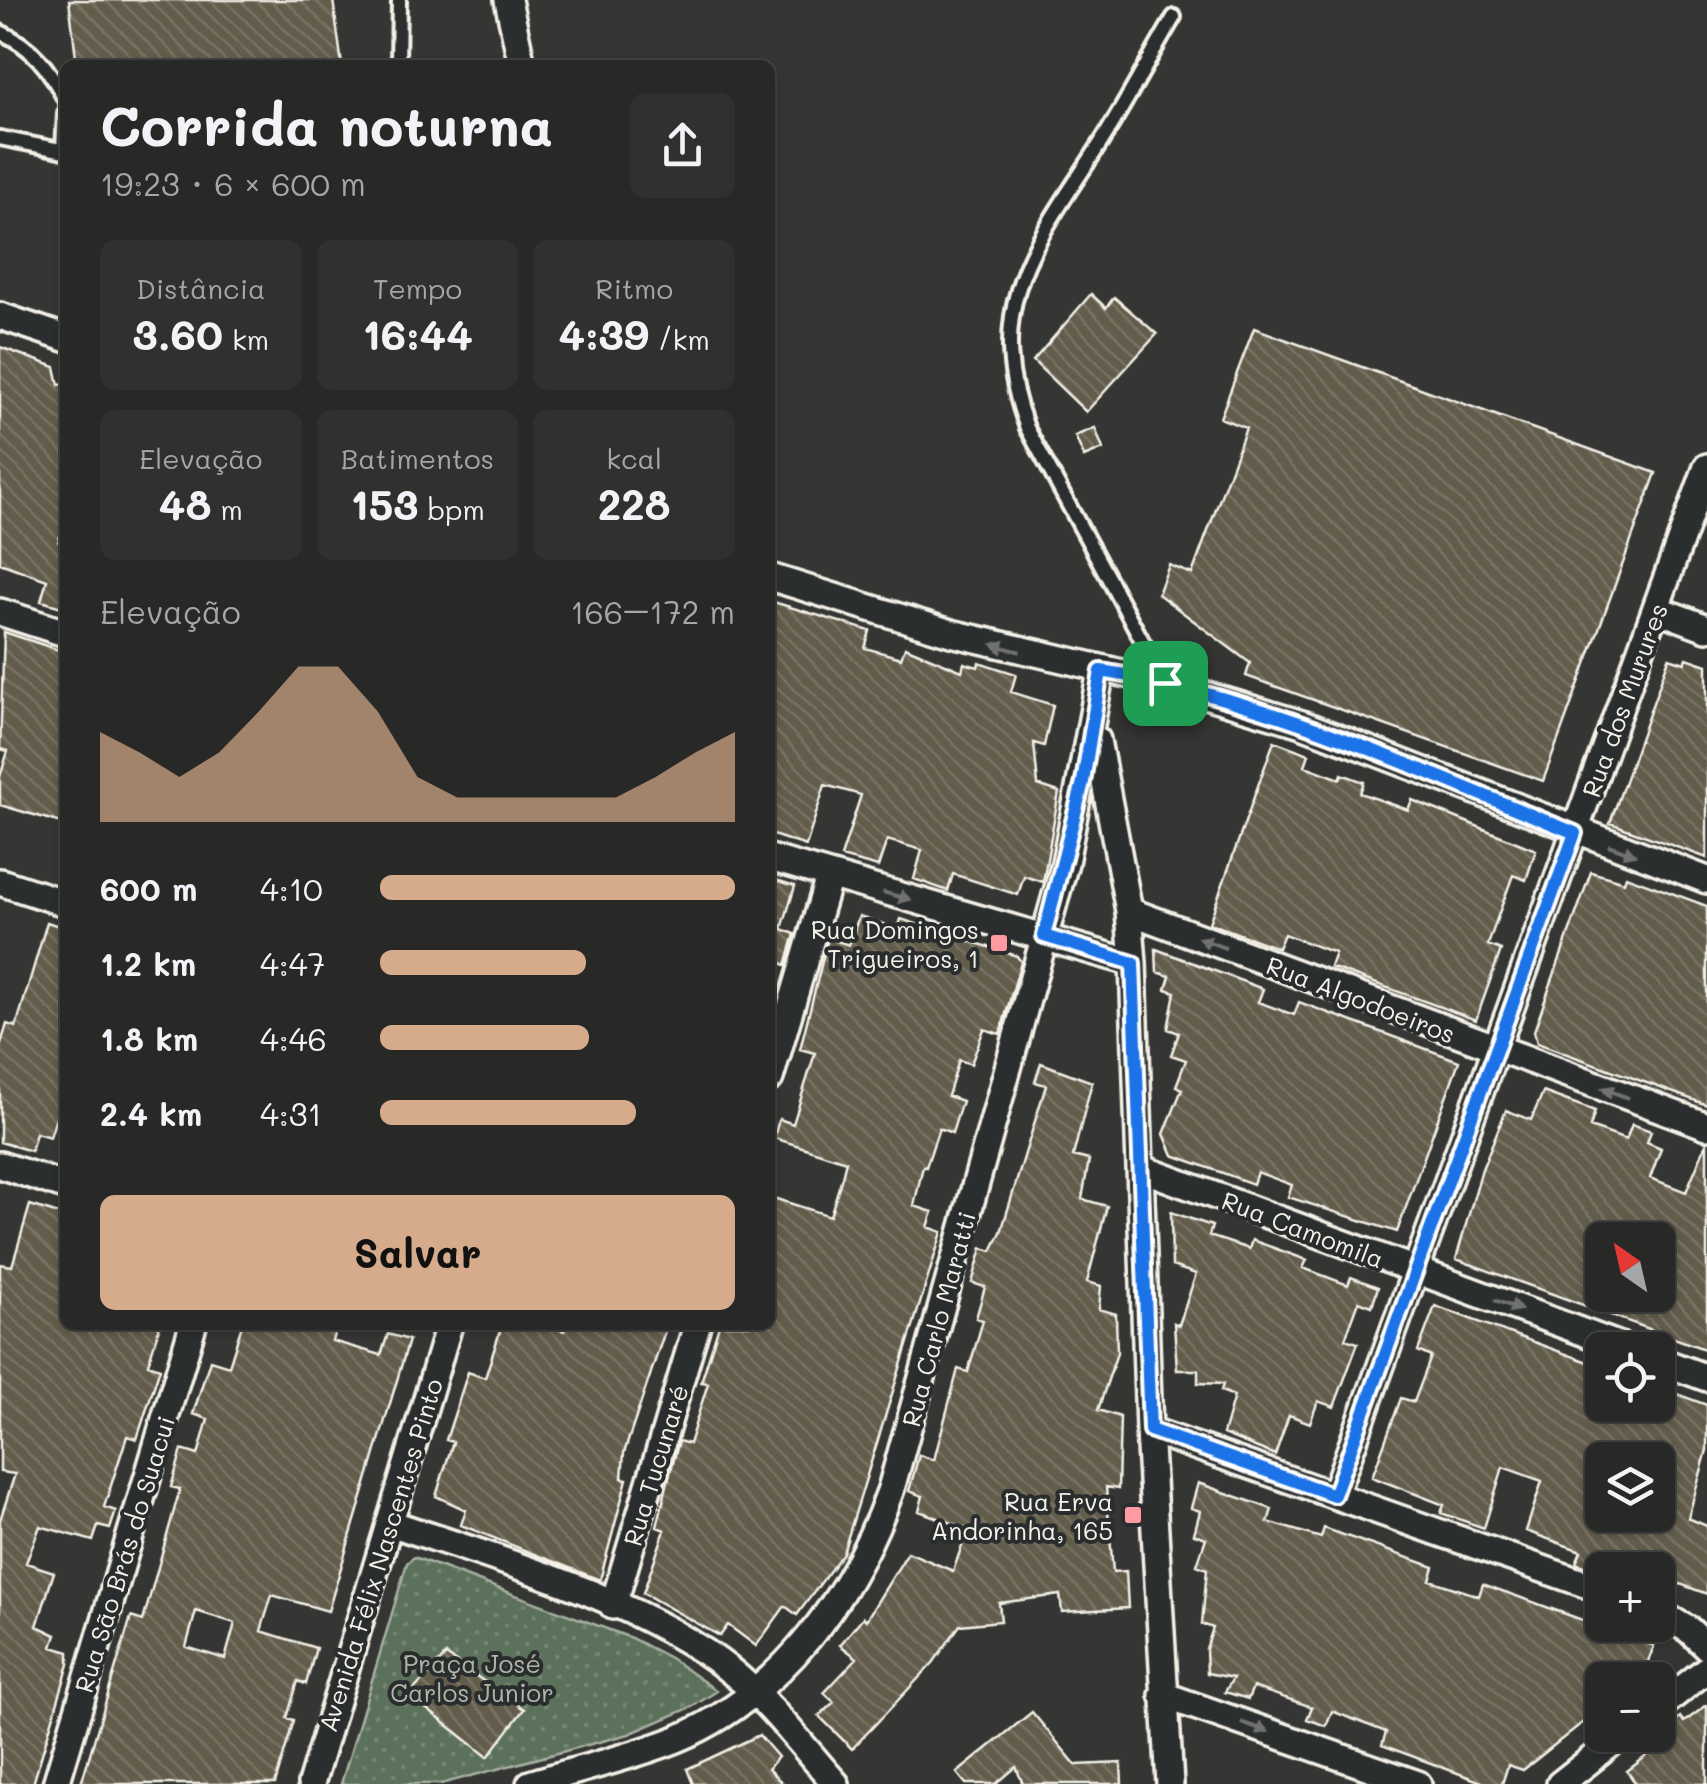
<!DOCTYPE html>
<html lang="pt">
<head>
<meta charset="utf-8">
<style>
	:root { --surface:#282827; --page:#30302f; --text:#f1f3f6; --muted:#a5a6a7; --line:#444; --accent:#d6ab8b }
	body { margin:0; font-family:Mali,sans-serif; background:var(--page); color:var(--text); height:100vh; display:flex; flex-direction:column; font-size:38px; white-space:nowrap }
	* { box-sizing:border-box; margin:0 }
	p { font-size:32px; color:var(--muted) }
	.icon { flex:none; width:55px; height:55px; fill:none; stroke:currentColor; stroke-width:2; stroke-linecap:round; stroke-linejoin:round }
	.map { position:relative; flex:1; overflow:hidden }
	.side { position:absolute; left:60px; top:60px; width:715px; height:1270px; display:flex; flex-direction:column; background:var(--surface); border-radius:15px; box-shadow:0 2px 8px #0004,0 0 0 2px var(--line) }
	.side>* { flex:none }
	.needle { width:65px; rotate:326deg }
	.controls { position:absolute; left:1585px; top:1222px; display:grid; gap:20px }
	.controls a { display:grid; place-items:center; width:90px; height:90px; border-radius:15px; background:var(--surface); box-shadow:0 2px 8px #0004,0 0 0 2px var(--line); font-size:50px }
	.pin { position:absolute; display:grid; place-items:center; width:85px; height:85px; color:#fff; margin:-42px; border-radius:20px; box-shadow:0 5px 15px #0006 }
	.round { display:grid; place-items:center; flex:none; width:105px; height:105px; border-radius:15px; background:var(--page) }
	.head { display:flex; align-items:center; justify-content:space-between; height:170px; padding:0 40px }
	h1 { font-size:55px; font-weight:700; line-height:75px }
	.stats { display:grid; grid-template-columns:repeat(3,1fr); gap:15px; height:170px; padding:10px 40px }
	.stats div { display:grid; align-content:center; border-radius:15px; background:var(--page); text-align:center }
	.stats b { font-size:42px; font-weight:700 }
	.stats small { font-size:28px; font-weight:400 }
	.stats p { font-size:28px }
	.chart { height:280px; padding:20px 40px }
	.chart p { display:flex; justify-content:space-between }
	.chart svg { width:100%; height:180px; margin-top:10px; fill:var(--accent); opacity:.7 }
	.action { display:flex; gap:20px; margin-top:auto; padding:20px 40px }
	.action a { flex:1; height:115px; border-radius:15px; background:var(--accent); color:#111; font-size:40px; font-weight:700; line-height:115px; text-align:center }
	ul { padding:0 40px; list-style:none; font-size:32px }
	li { display:grid; grid-template-columns:160px 120px 1fr; align-items:center; height:75px }
	li i { height:25px; border-radius:12px; background:var(--accent) }
	.map>svg:first-child { display:block }
</style>
</head>
<body>
<div class="map">
<svg width="1707" height="1784" viewBox="0 0 1707 1784">
	<defs>
		<pattern id="park-dots" width="8" height="8" patternUnits="userSpaceOnUse" patternTransform="scale(2.5)"><rect width="8" height="8" fill="#5c715c"/><path d="M2 2h.1M6 6h.1" fill="none" stroke="#748673" stroke-width="1.8" stroke-linecap="round"/></pattern>
		<pattern id="building-back-hatch" width="6" height="6" patternUnits="userSpaceOnUse" patternTransform="scale(2.5)"><rect width="6" height="6" fill="#625b4b"/><path d="M-1 5l2 2M0 0l6 6M5-1l2 2" fill="none" stroke="#797365"/></pattern>
	</defs>
	<rect width="100%" height="100%" fill="#353634"/>
	<filter id="ink" filterUnits="userSpaceOnUse"><feTurbulence type="fractalNoise" baseFrequency=".01" numOctaves="2"/><feDisplacementMap in="SourceGraphic" scale="20" xChannelSelector="R" yChannelSelector="G"/><feConvolveMatrix kernelMatrix="1 2 1 2 8 2 1 2 1" color-interpolation-filters="sRGB"/></filter>
	<g filter="url(#ink)">
		<path fill="url(#park-dots)" stroke="#a8b1a2" stroke-width="2.5" d="M414,1557l217,81 39,20 47,33 -25,16 -63,27 -188,50h-100l66,-221z"/>
		<path fill="url(#building-back-hatch)" stroke="#f4f1e8" stroke-width="2.5" fill-rule="evenodd" d="M69,0h264l9,65h-265z
			M1091,294l15,14 8,-11 43,37 -71,78 -53,-51z
			M1254,328l402,145 -113,308 -297,-105 4,-13 -92,-69 11,-29 23,9 54,-146 -26,-10z
			M0,347l55,20 4,18 6,-1v137l-7,22 2,-6 5,1v70l-24,-7 6,-21 -47,-17z
			M1095,428l8,21 -19,8 -9,-21z
			M770,601l100,30 -5,17 36,10 4,-11 57,24 2,-8 14,4 1,-5 37,12 -5,18 42,13 -9,41 -10,-3 4,42 21,7 -16,90 -19,-6 -6,19 -65,-21 -5,17 -34,-12 8,-29 -35,-10 -9,27 -37,-10 20,-62 -36,-10 -19,61 -36,-12z
			M4,632l61,20v172l-65,-19v-28l8,-26 -8,-2z
			M1669,658l16,5 2,-5 20,7v193l-97,-35z
			M1274,741l35,13 -4,12 35,13 2,-5 22,8 -4,11 48,17 4,-10 124,50 -10,30 -13,-5 -14,38 -11,32 13,5 -25,70 -146,-53 5,-14 -51,-19 -6,14 -69,-25z
			M1591,872l33,10 2,-6 81,30v199l-170,-62 -3,-12z
			M770,878l25,8 -13,43 13,5 -9,31 -16,-6z
			M859,916l39,13 3,-10 116,37 4,6 -21,72 -16,-5 -13,35 -12,-4 -11,36 14,5 -10,32 -13,-5 -13,39 -3,-1 -9,40 19,6 -5,15 14,5 -99,321 -46,62 -12,-9 -29,40 -28,-21 -8,11 -77,-43 22,-63 -8,-3 12,-50 10,-36 10,3 19,-61 -7,-1 18,-57h51v-128l60,19 12,-39 4,-16 -72,-23 5,-19 14,5 22,-71 -15,-4 28,-111 21,7z
			M47,922l18,6v161l-15,48 -14,-4 -5,18 -31,-9v-95l7,-23 9,3z
			M1156,949l107,40 -5,13 36,13 5,-13 160,59 -62,171 -109,-35 4,-12 -35,-13 -4,12 -80,-29 -9,-21 18,-45 -6,-3 10,-26 -15,-5 8,-22 -11,-4 7,-37 -9,-3 4,-13 -13,-4z
			M1041,1063l51,19 -19,74 16,4 -7,39 25,7 -20,76 14,4 -2,23 17,5 1,39 -19,57 22,7 -2,72 -12,-2 7,85 13,-1 2,37 -66,4 -2,-17 -61,8 2,18 -41,4 -27,38 -81,86 -33,-33 15,-14 -10,-9 33,-35 -17,-13 23,-28 3,3 42,-68 45,19 15,-42 -49,-18 4,-15 -14,-5 10,-36 15,5 24,-91 10,3 15,-52 -7,-2 9,-31 -13,-4 10,-35 10,3 9,-19 45,-147 -11,-3z
			M1543,1092l52,19 -5,16 36,13 6,-16 19,7 -4,11 14,6 -11,30 36,14 21,-50v208l-251,-91 26,-90 24,-59 25,10zM1602,1240h56v55h-56z
			M30,1205l35,11v109h95l-12,39 12,4 -23,71 -10,-3 -23,71 12,4 -6,18 -12,-3 -5,15 -53,-15 -14,37 28,9 -17,54 19,9 -4,12 17,5v12l-36,120h-33v-264l15,-46 -15,-2v-208l12,2z
			M1171,1212l41,14 -3,10 40,13 3,-9 55,20 -4,8 45,17 3,-8 27,10 -6,19 -13,-5 -14,38 13,4 -24,64 -16,-6 -8,22 -21,-8 -14,40 -52,-21 11,-38 -13,-5 2,-7 -25,-1v-13h-21l-3,-47 5,2 17,-51 -24,-8z
			M1435,1306l167,61v38h56v-18l49,18v45l-19,68 19,8v68l-49,-18v-6h-61l-21,-7 5,-12 -55,-20 16,-50 -39,-14 -19,61 -43,-15 3,-8 -72,-28 29,-79 13,4 17,-45 -13,-6zM1602,1460h56v55h-56z
			M242,1325h95l-5,16 49,14 7,-21 21,6 -81,271 -56,-16 -11,36 55,17 -10,36 -8,-3 -11,37 7,2 -19,64h-194l50,-167 12,4 37,-132 -9,-2 11,-37 16,5 10,-36 -15,-5 17,-54 19,6zM196,1611l39,12 -10,36 -39,-12z
			M502,1325h42l20,6 2,-6h101l-43,128 -2,25 5,1 -27,101 -139,-55 5,-15 -30,-14 17,-54 -7,-2 22,-68 17,6z
			M1198,1483l74,26 -4,13 53,16 3,-10 110,39 -4,13 12,4 37,12 4,-12 171,62 -10,26 -9,8h-33l-2,18 -13,21 -64,51 -15,-5 -6,19h-15l-105,-39 4,-13 -54,-21 -6,15 -19,-7 5,-12 -59,-20 -5,12 -23,-7 8,-14 -26,-5 -1,-24 7,-21 -11,-4 5,-55 -10,-4 9,-27 -12,-4 6,-23 -9,-3z
			M446,1655l78,54 -36,48 -79,-62z
			M1707,1705v79h-71l-9,-13 30,-23 -6,-7 29,-24 4,5z
			M1032,1712l44,53 45,-2 1,21h-99l-7,-17 -20,17h-30l-9,-11z
			M759,1735l19,22 -10,12 15,15h-90l-6,-15z"/>
		<g fill="none" stroke-linecap="round" stroke-linejoin="round">
			<g stroke="#f4f1e8" stroke-width="20">
				<path id="service" d="M0,32c32,14 50,37 65,68
					M398,65l1,-65
					M0,138l65,13
					M63,151l2,-38
					M1164,681l-137,-253c-46,-123 9,-185 73,-284 26,-41 49,-85 74,-127"/>
			</g>
			<g stroke="#f4f1e8" stroke-width="32">
				<path id="minor" d="M508,0l14,65
					M0,316l65,22
					M770,577l181,56 214,50 137,41 405,156
					M1656,609l51,19
					M0,612l65,21
					M1097,740l32,171 4,52 16,467 21,354
					M770,858l363,105
					M0,882l65,21
					M1129,911l578,215
					M770,1078l59,-201
					M0,1165l65,21
					M1143,1169l488,181
					M1658,1360l49,18
					M1149,1430l453,160
					M1334,1495l373,-1028
					M390,1523c107,36 255,78 342,149 39,32 71,75 104,112
					M613,1606l84,-281
					M1658,1612l31,18 18,17
					M1163,1695l255,89
					M1658,1708l49,-39
					M56,1784l137,-459
					M311,1784l138,-459
					M530,1784c48,-15 100,-26 147,-45 106,-45 176,-145 214,-250l174,-626 36,-192
					M1560,1784l62,-49"/>
			</g>
			<use href="#service" stroke="#2a2d2e" stroke-width="12"/>
			<use href="#minor" stroke="#2a2d2e" stroke-width="25"/>
		</g>
		<defs><path id="oneway-solid" d="M-6-.8H1V-3.2L6.5 0L1 3.2V.8H-6Z" transform="scale(2.5)"/></defs>
		<g fill="#71726f">
			<use href="#oneway-solid" transform="translate(1006 648) rotate(-165)"/>
			<use href="#oneway-solid" transform="translate(1622 850) rotate(20)"/>
			<use href="#oneway-solid" transform="translate(897 896) rotate(15)"/>
			<use href="#oneway-solid" transform="translate(1212 943) rotate(-159)"/>
			<use href="#oneway-solid" transform="translate(1615 1093) rotate(-160)"/>
			<use href="#oneway-solid" transform="translate(1508 1305) rotate(20)"/>
			<use href="#oneway-solid" transform="translate(1255 1727) rotate(19)"/>
		</g>
	</g>
	<g fill="none" stroke-linecap="round" stroke-linejoin="round" filter="url(#ink)">
		<g stroke="#fff" stroke-width="20">
			<path id="route" d="M1101,671c165,26 320,100 474,162l-241,662 -184,-65 -17,-467 -89,-27 39,-154z"/>
		</g>
		<use href="#route" stroke="#1a73e8" stroke-width="12"/>
	</g>
	<g fill="#ff9aa2" stroke="#2a2d2e" stroke-width="4">
		<rect x="989" y="933" width="20" height="20" rx="5"/>
		<rect x="1123" y="1505" width="20" height="20" rx="5"/>
	</g>
	<g text-anchor="middle" dominant-baseline="central" stroke-width="8" stroke-linejoin="round" paint-order="stroke">
		<g font-size="25" fill="#f4f1e8" stroke="#2a2d2e">
			<text transform="translate(1624 700) rotate(-70)">Rua dos Murures</text>
			<text transform="translate(1361 999) rotate(21)">Rua Algodoeiros</text>
			<text transform="translate(1303 1229) rotate(21)">Rua Camomila</text>
			<text transform="translate(938 1319) rotate(-75)">Rua Carlo Maratti</text>
			<text transform="translate(655 1465) rotate(-73)">Rua Tucunaré</text>
			<text transform="translate(124 1554) rotate(-73)">Rua São Brás do Suacui</text>
			<text transform="translate(380 1555) rotate(-73)">Avenida Félix Nascentes Pinto</text>
		</g>
		<g font-size="25" fill="#f4f1e8" stroke="#2a2d2e" text-anchor="end">
			<text x="979" y="929">Rua Domingos<tspan x="979" dy="29">Trigueiros, 1</tspan></text>
			<text x="1113" y="1501">Rua Erva<tspan x="1113" dy="29">Andorinha, 165</tspan></text>
		</g>
		<g font-size="25" fill="#b0b7a9" stroke="#2a2d2e">
			<text x="472" y="1663">Praça José<tspan x="472" dy="29">Carlos Junior</tspan></text>
		</g>
	</g>
</svg>
<div class="controls">
<a><svg class="needle" viewBox="-14 -14 28 28"><path d="M0-13l5 13h-10z" fill="#e53935"/><path d="M0 13l5-13h-10z" fill="#a5a6a7"/></svg></a>
<a><svg class="icon" aria-label="locate" viewBox="0 0 24 24"><circle cx="12" cy="12" r="6"/><path d="M12 2v4M12 18v4M2 12h4M18 12h4"/></svg></a>
<a><svg class="icon" aria-label="layers" viewBox="0 0 24 24"><path d="M12 4l9 5-9 5-9-5zM3 14l9 5 9-5"/></svg></a>
<a>+</a>
<a>−</a>
</div>
<div class="pin" style="left:1165px;top:683px;background:#1e9e55"><svg class="icon" aria-label="arrive" viewBox="0 0 24 24"><path d="M6 21V4h12l-3 4 3 4H6"/></svg></div>
<section class="side">
<div class="head"><div><h1>Corrida noturna</h1><p>19:23 · 6 × 600 m</p></div><a class="round"><svg class="icon" aria-label="share" viewBox="0 0 24 24"><path d="M12 15V3M7 8l5-5 5 5M5 13v7h14v-7"/></svg></a></div>
<div class="stats">
<div><p>Distância</p><b>3.60<small> km</small></b></div>
<div><p>Tempo</p><b>16:44</b></div>
<div><p>Ritmo</p><b>4:39<small> /km</small></b></div>
</div>
<div class="stats">
<div><p>Elevação</p><b>48<small> m</small></b></div>
<div><p>Batimentos</p><b>153<small> bpm</small></b></div>
<div><p>kcal</p><b>228</b></div>
</div>
<div class="chart"><p><span>Elevação</span>166–172 m</p>
<svg viewBox="0 0 160 44" preserveAspectRatio="none"><path d="M0 44V22L10 27L20 33L30 27L40 17L50 6L60 6L70 17L80 33L90 38L100 38L110 38L120 38L130 38L140 33L150 27L160 22V44z"/></svg>
</div>
<ul>
<li><b>600 m</b>4:10<i style="width:100%"></i></li>
<li><b>1.2 km</b>4:47<i style="width:58%"></i></li>
<li><b>1.8 km</b>4:46<i style="width:59%"></i></li>
<li><b>2.4 km</b>4:31<i style="width:72%"></i></li>
</ul>
<div class="action"><a>Salvar</a></div>
</section>
</div>
</body>
</html>
